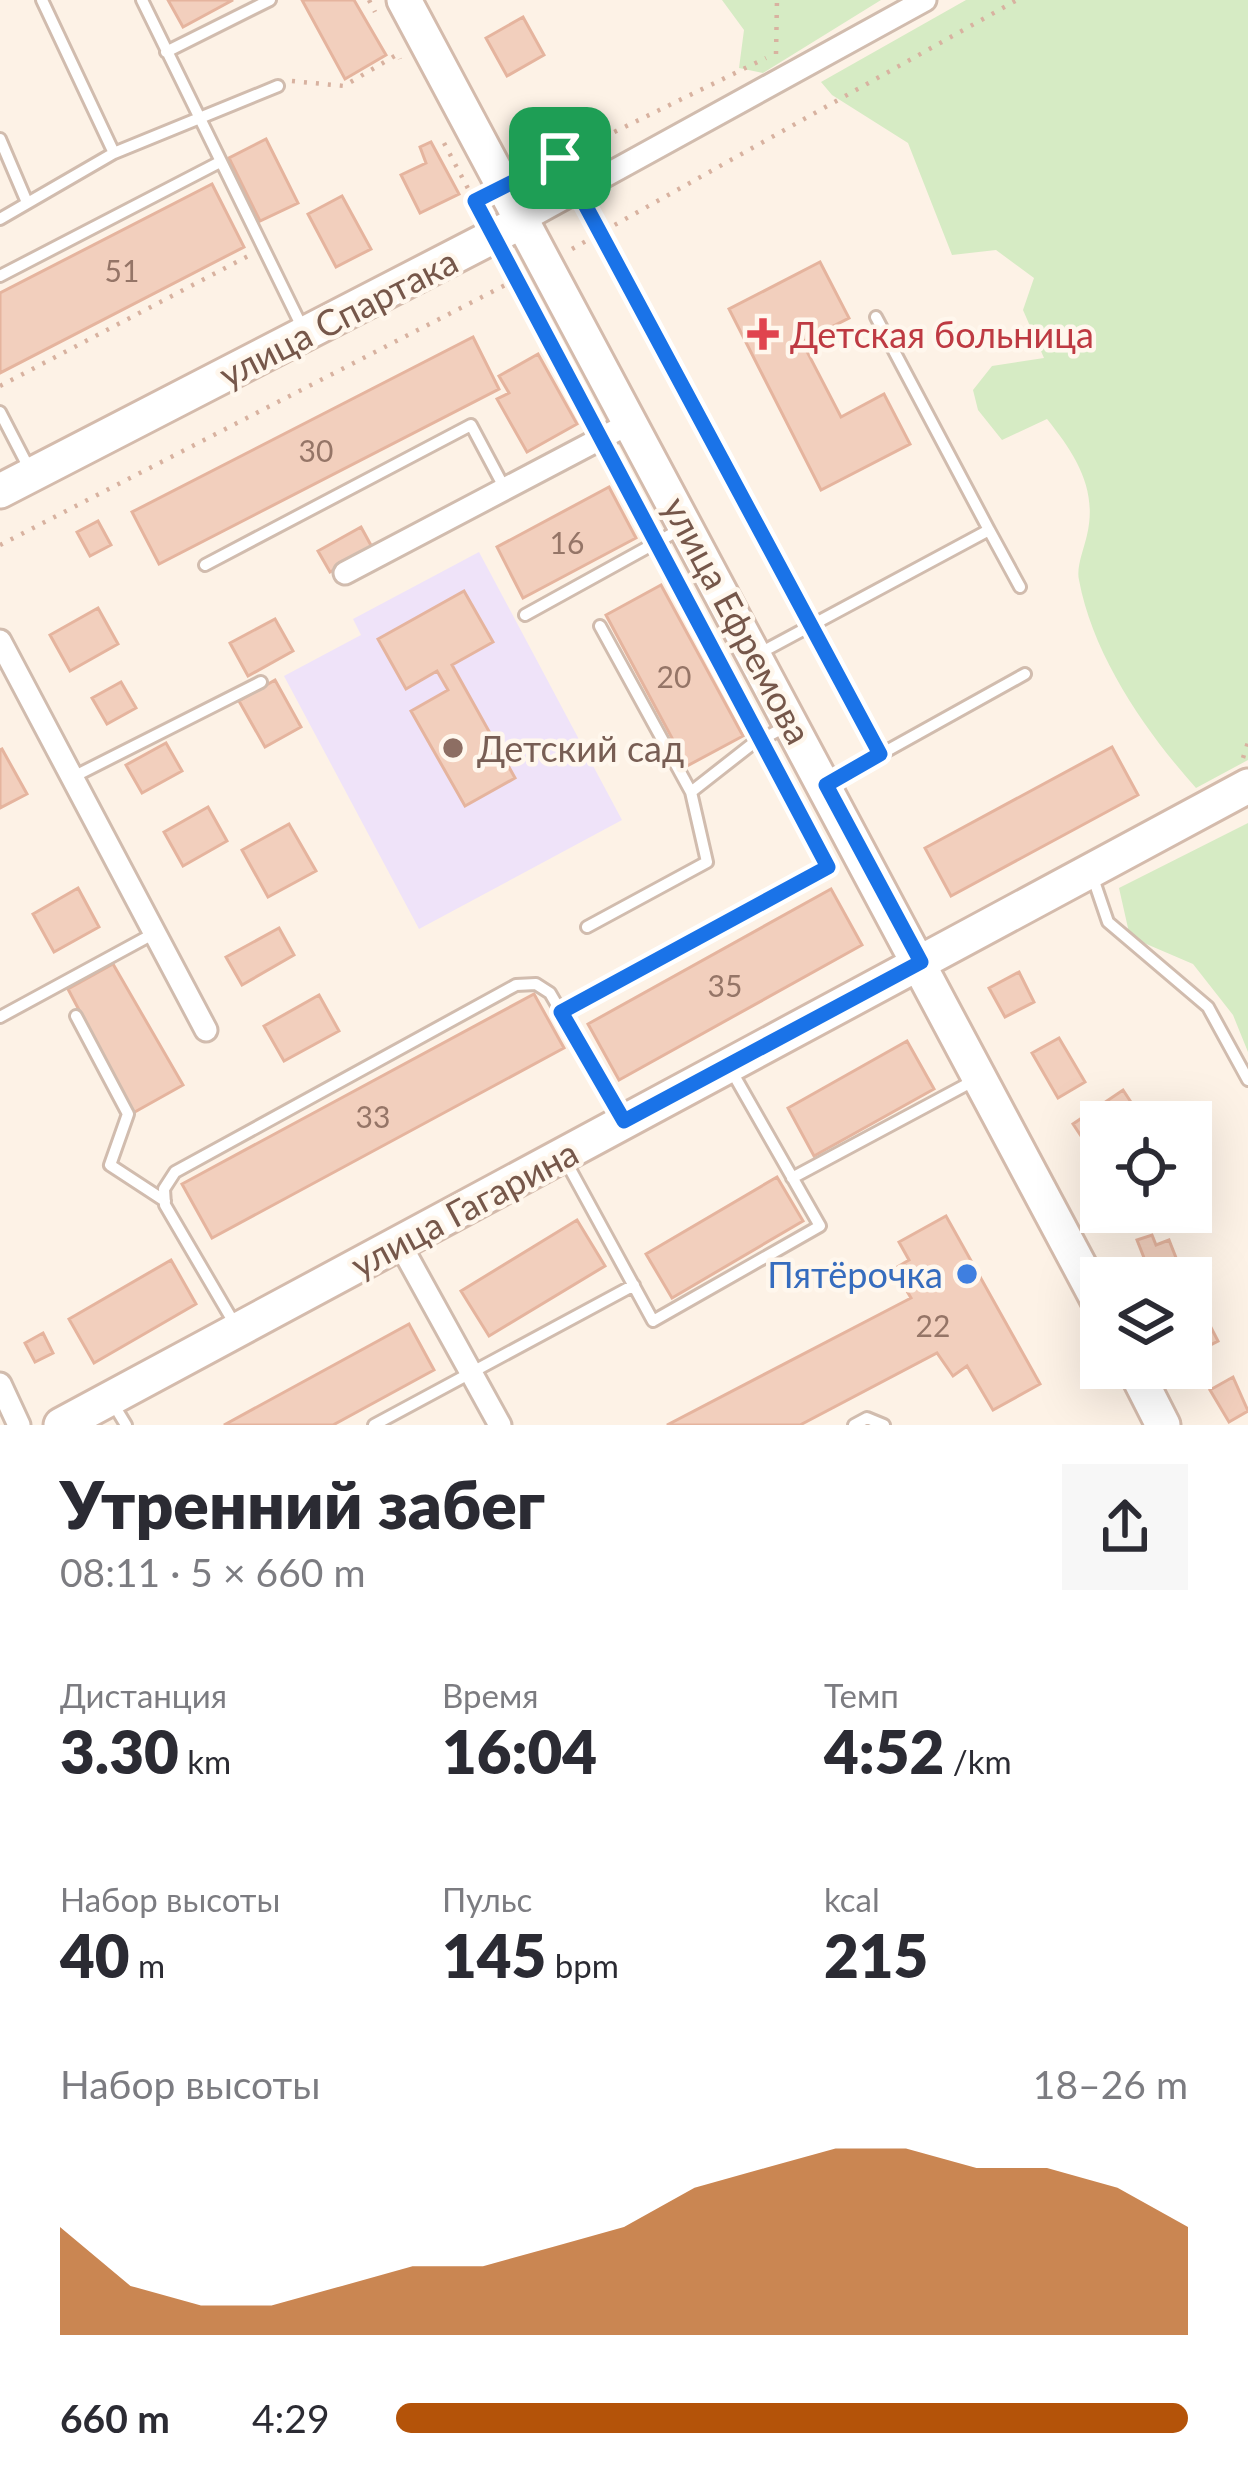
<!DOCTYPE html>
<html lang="ru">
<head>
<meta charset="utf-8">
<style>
	:root { --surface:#fff; --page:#f7f7f7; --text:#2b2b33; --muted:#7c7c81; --accent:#b45309 }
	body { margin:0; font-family:Lato,sans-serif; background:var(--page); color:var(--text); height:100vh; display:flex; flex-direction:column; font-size:45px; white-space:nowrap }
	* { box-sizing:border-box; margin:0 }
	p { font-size:39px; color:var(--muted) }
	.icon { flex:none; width:66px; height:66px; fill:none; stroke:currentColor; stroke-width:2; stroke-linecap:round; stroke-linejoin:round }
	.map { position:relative; height:1425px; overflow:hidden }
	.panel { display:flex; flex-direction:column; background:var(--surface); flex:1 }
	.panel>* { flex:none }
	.buttons { position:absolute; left:1080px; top:1101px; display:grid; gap:24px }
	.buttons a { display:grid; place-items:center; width:132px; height:132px; border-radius:0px; background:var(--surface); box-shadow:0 12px 48px #0002; font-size:60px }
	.pin { position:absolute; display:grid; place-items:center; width:102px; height:102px; color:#fff; margin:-51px; border-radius:24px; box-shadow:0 6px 18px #0006 }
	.round { display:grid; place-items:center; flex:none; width:126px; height:126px; border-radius:0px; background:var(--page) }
	.head { display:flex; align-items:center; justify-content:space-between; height:204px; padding:0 60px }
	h1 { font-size:66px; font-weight:800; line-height:90px }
	.metrics { display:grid; grid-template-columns:repeat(3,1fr); gap:18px; height:204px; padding:12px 60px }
	.metrics div { display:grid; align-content:center }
	.metrics b { font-size:60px; font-weight:800 }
	.metrics small { font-size:33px; font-weight:400 }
	.metrics p { font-size:33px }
	.chart { height:336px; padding:24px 60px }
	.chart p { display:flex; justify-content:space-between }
	.chart svg { width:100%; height:216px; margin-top:12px; fill:var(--accent); opacity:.7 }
	ul { padding:0 60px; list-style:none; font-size:39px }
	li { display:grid; grid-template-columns:192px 144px 1fr; align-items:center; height:90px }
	li i { height:30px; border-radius:15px; background:var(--accent) }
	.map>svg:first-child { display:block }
</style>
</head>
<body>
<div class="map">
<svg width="1248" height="1425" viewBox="0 0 1248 1425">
	<rect width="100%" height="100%" fill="#fdf2e6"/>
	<path fill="#efe3f9" d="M479,552l143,268 -203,109 -135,-253 77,-41 -8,-16z"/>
	<path fill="#d6ebc4" d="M722,0h159l-118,73 -24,-5 5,-38z
		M966,0h282v760l-52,28c-50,-56 -103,-132 -117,-208 -3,-13 5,-31 8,-45 11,-46 -12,-81 -40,-116l-45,21 -24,-30 -5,-20 19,-24 52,-8 -21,-48 11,-32 -38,-28 -44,5 -44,-112 -76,-48 -11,-13z
		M1248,823v229l-15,-37 -40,-51 -63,-27 -11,-49z"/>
	<path fill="#f2cfbd" stroke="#e5b49e" stroke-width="3" d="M168,0h65l-50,27z
		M302,0h52l32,55 -41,24z
		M523,17l21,38 -37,21 -21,-38z
		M266,139l32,64 -38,18 -31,-63z
		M431,142l28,52 -39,19 -19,-38 25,-12 -6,-16z
		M212,184l32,63 -244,126v-80z
		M342,196l29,53 -35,18 -28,-53z
		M820,262l29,56 -47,24 39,75 43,-23 26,50 -89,46 -92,-181z
		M473,337l26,52 -340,175 -27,-52z
		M538,354l39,70 -50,28 -30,-53 12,-6 -10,-17z
		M609,487l27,51 -113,60 -26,-51z
		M98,521l13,24 -21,11 -13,-24z
		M361,527l12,22 -43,23 -12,-21z
		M661,585l82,151 -56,30 -81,-151z
		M464,591l29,51 -41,23 63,113 -50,28 -54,-95 37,-21 -11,-19 -31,18 -28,-50z
		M98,608l20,36 -48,27 -20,-36z
		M275,619l18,32 -45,25 -18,-33z
		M275,680l26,47 -36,20 -26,-46z
		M121,682l15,26 -29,16 -15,-26z
		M166,743l16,28 -40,22 -16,-28z
		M1112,747l26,48 -187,101 -26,-48z
		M2,749l25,45 -27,14v-58z
		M208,807l19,34 -44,25 -19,-34z
		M289,824l27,47 -48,26 -26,-47z
		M78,888l21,39 -45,25 -21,-38z
		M831,889l31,56 -243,135 -31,-56z
		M279,928l15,27 -52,30 -16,-28z
		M113,964l70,121 -50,28 -65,-124z
		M1019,972l15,30 -29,15 -16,-29z
		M534,994l30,54 -352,190 -30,-54z
		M319,995l20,36 -55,30 -20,-35z
		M1059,1038l26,44 -27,16 -26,-45z
		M907,1041l27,48 -120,67 -26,-48z
		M1123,1090l21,32h-43v31l-6,4 -22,-33z
		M777,1177l26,44 -131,77 -26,-44z
		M946,1216l94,168 -47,26 -26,-44 -14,10 -16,-23 -137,72h-133l244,-127 -17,-29 15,-9 -10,-18z
		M577,1220l28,46 -116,70 -28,-45z
		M1152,1235l4,10 13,-5 15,38h-32l-15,-38z
		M171,1260l25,44 -102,59 -25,-44z
		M1202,1310l16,31 -27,14v-39z
		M409,1324l25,46 -101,55h-109z
		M43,1333l10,20 -18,9 -10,-19z
		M1233,1377l15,34 -19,11 -19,-32z"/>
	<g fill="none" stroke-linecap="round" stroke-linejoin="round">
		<g stroke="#d1bcae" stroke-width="16">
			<path id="lane" d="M42,0l72,153
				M142,0l162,331
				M166,52l104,-52
				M0,139l26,61
				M0,219l114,-66 164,-67
				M0,276l218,-113
				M0,412l31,60
				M989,530l31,57
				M205,565l266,-140 34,64
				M525,615l154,-85
				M600,626l91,166
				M760,653l229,-123 -113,-213
				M73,777l188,-95
				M829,783l196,-109
				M1093,878l15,44 100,85 40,73
				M587,927l120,-65 -16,-70 60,-47 34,-18
				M76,1016l52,98 -18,51 55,36
				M0,1017l151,-82
				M564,1158l89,163 167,-95 -89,-156
				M792,1178l183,-98
				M237,1328l-72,-123 -1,-16 11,-17 341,-187 20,-1 14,9 73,126
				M112,1402l14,23
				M374,1425l260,-140
				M854,1425l13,-7 17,7"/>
		</g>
		<g stroke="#d1bcae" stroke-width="27">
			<path id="street" d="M523,221l402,-221
				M345,573l287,-151
				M0,641l206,389
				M400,1244l100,181
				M0,1384l19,41"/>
		</g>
		<g stroke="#d4bbac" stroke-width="39">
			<path id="secondary" d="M404,0l697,1306
				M0,491l523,-270
				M1134,1368l29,57
				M61,1425l1187,-639"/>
		</g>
		<path stroke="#d8b2a0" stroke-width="4.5" stroke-dasharray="3 9" stroke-linecap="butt" d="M369,0l6,12
			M776,54l1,-54
			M292,81l52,5 54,-32 2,5
			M444,143l37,70
			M528,174l238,-116
			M572,249l30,-17 -13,-22
			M505,260l84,160
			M0,386l250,-131
			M608,457l38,69
			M0,545l515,-265
			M662,558l91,170
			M804,611l-202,-379 415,-232
			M820,643l52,95
			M1243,758l5,-16
			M577,1004l251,-137 -61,-113"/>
		<use href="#lane" stroke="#fff" stroke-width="10"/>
		<use href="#street" stroke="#fff" stroke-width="21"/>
		<use href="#secondary" stroke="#fff" stroke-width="33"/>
	</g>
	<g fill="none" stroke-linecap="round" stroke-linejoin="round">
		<g stroke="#fff" stroke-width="24">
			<path id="route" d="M560,158l320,596 -54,31 95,177 -297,159 -63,-109 267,-145 -353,-666z"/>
		</g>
		<use href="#route" stroke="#1a73e8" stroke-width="15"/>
	</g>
	<path fill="#e0444e" stroke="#fff7ed" stroke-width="4.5" d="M757 316h12v12h12v12h-12v12h-12v-12h-12v-12h12z"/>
	<circle fill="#8d6e63" stroke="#fff7ed" stroke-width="4.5" cx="453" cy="748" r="12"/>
	<circle fill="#3f7fe0" stroke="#fff7ed" stroke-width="4.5" cx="967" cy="1274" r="12"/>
	<g text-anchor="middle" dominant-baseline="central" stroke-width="9" stroke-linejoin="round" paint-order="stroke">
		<g font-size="30" fill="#957567">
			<text x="122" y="270">51</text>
			<text x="316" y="450">30</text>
			<text x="567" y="542">16</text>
			<text x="674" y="676">20</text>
			<text x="725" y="985">35</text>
			<text x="373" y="1116">33</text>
			<text x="933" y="1325">22</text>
		</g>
		<g font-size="36" fill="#76574a" stroke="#fff7ed">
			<text transform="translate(338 317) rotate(-27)">улица Спартака</text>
			<text transform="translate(738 620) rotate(62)">улица Ефремова</text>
			<text transform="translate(464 1208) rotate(-28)">улица Гагарина</text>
		</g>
		<g font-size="36" fill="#be3a42" stroke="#fff7ed" text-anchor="start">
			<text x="790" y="334">Детская больница</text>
		</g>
		<g font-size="36" fill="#785e54" stroke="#fff7ed" text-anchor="start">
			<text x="477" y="748">Детский сад</text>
		</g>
		<g font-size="36" fill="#366cbe" stroke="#fff7ed" text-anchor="end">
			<text x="943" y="1274">Пятёрочка</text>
		</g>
	</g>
</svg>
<div class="buttons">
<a><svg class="icon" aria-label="locate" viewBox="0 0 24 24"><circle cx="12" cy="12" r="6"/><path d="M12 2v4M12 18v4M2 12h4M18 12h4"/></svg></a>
<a><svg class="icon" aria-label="layers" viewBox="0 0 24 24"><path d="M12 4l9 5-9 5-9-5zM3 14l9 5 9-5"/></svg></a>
</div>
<div class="pin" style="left:560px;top:158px;background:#1e9e55"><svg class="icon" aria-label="arrive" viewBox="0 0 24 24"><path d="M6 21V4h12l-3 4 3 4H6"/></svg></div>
</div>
<section class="panel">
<div class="head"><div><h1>Утренний забег</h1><p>08:11 · 5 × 660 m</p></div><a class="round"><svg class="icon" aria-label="share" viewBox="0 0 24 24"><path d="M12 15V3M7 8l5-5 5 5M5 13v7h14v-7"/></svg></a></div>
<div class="metrics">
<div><p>Дистанция</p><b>3.30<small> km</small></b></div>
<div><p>Время</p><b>16:04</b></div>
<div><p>Темп</p><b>4:52<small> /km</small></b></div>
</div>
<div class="metrics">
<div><p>Набор высоты</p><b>40<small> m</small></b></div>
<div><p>Пульс</p><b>145<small> bpm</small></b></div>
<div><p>kcal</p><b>215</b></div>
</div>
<div class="chart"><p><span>Набор высоты</span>18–26 m</p>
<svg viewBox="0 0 160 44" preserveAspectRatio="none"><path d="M0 44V22L10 34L20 38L30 38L40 34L50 30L60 30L70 26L80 22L90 14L100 10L110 6L120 6L130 10L140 10L150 14L160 22V44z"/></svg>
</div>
<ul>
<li><b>660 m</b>4:29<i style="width:100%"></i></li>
</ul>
</section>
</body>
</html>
